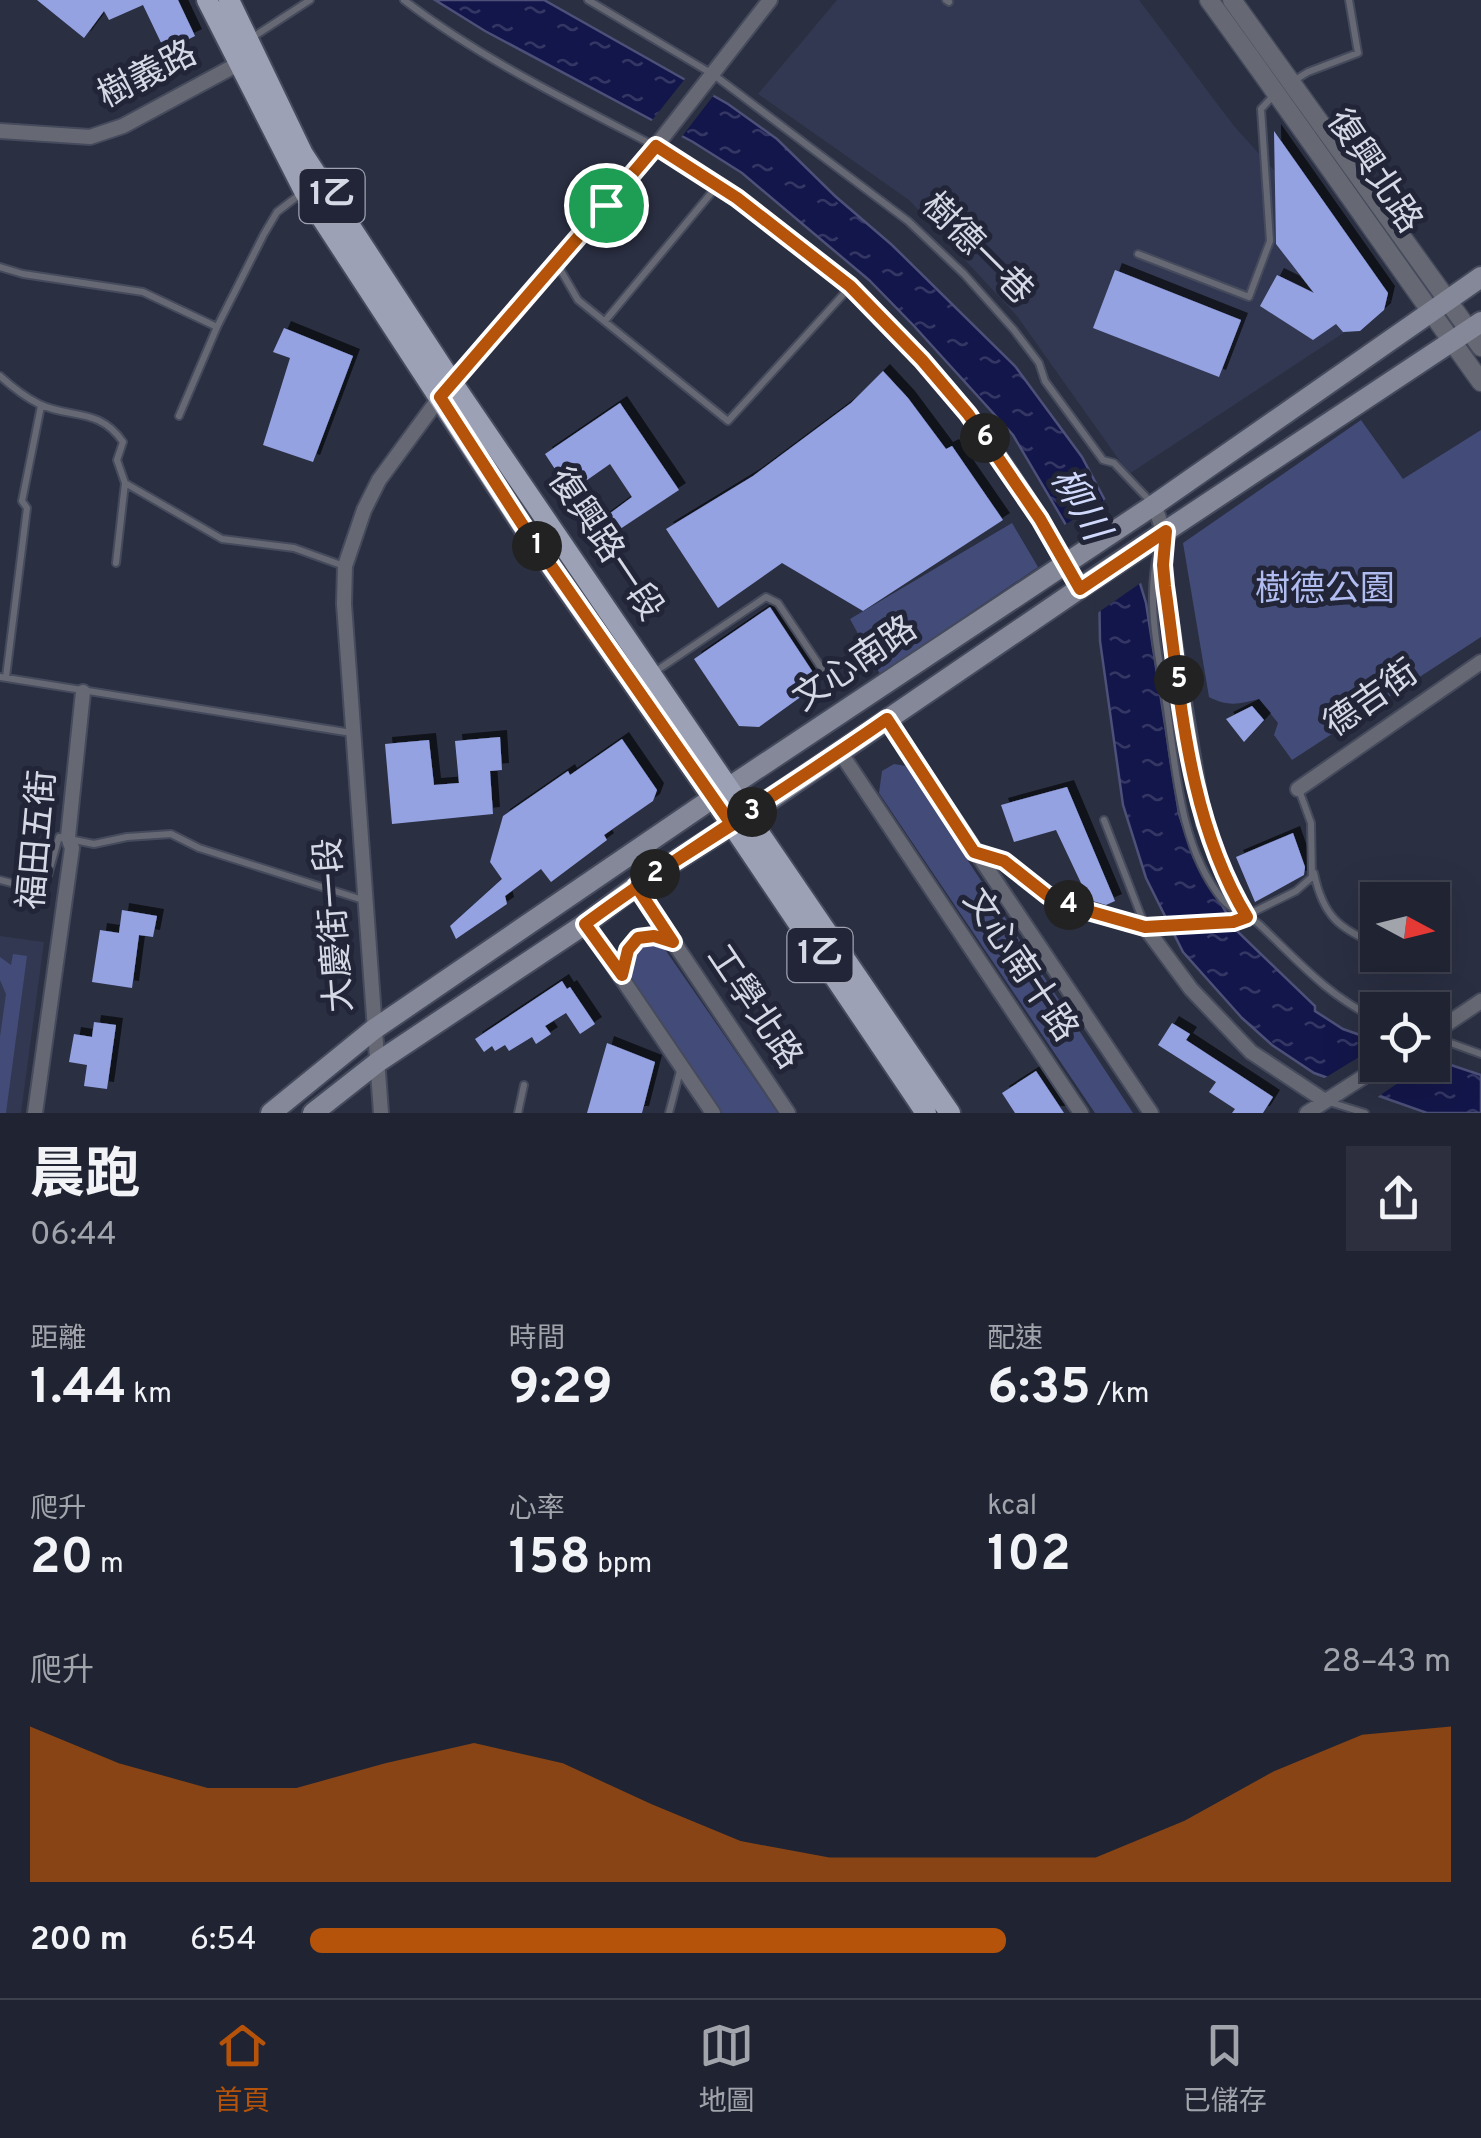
<!DOCTYPE html>
<html lang="zh-TW">
<head>
<meta charset="utf-8">
<style>
	:root { --surface:#202332; --page:#2d2f3e; --text:#f1f3f6; --muted:#a2a4ac; --line:#3d404d; --accent:#b45309 }
	body { margin:0; font-family:Overpass,"Noto Sans TC",sans-serif; background:var(--page); color:var(--text); height:100vh; display:flex; flex-direction:column; font-size:38px; white-space:nowrap }
	* { box-sizing:border-box; margin:0 }
	p { font-size:32px; color:var(--muted) }
	.icon { flex:none; width:55px; height:55px; fill:none; stroke:currentColor; stroke-width:2; stroke-linecap:round; stroke-linejoin:round }
	.map { position:relative; height:1113px; overflow:hidden }
	.details { display:flex; flex-direction:column; background:var(--surface); flex:1 }
	.details>* { flex:none }
	.needle { width:65px; rotate:97deg }
	.tools { position:absolute; left:1360px; top:882px; display:grid; gap:20px }
	.tools a { display:grid; place-items:center; width:90px; height:90px; border-radius:0px; background:var(--surface); box-shadow:0 10px 40px #0002,0 0 0 2px var(--line); font-size:50px }
	.pin { position:absolute; display:grid; place-items:center; width:85px; height:85px; color:#fff; margin:-42px; border:5px solid #fff; border-radius:50%; box-shadow:0 2px 10px #0007 }
	.km { position:absolute; width:50px; height:50px; margin:-25px; border-radius:50%; background:#222; color:#fff; font-size:28px; line-height:50px; text-align:center }
	.round { display:grid; place-items:center; flex:none; width:105px; height:105px; border-radius:0px; background:var(--page) }
	.head { display:flex; align-items:center; justify-content:space-between; height:170px; padding:0 30px }
	h1 { font-size:55px; font-weight:700; line-height:75px }
	.stats { display:grid; grid-template-columns:repeat(3,1fr); gap:15px; height:170px; padding:10px 30px }
	.stats div { display:grid; align-content:center }
	.stats b { font-size:50px; font-weight:700 }
	.stats small { font-size:28px; font-weight:400 }
	.stats p { font-size:28px }
	.chart { height:280px; padding:20px 30px }
	.chart p { display:flex; justify-content:space-between }
	.chart svg { width:100%; height:180px; margin-top:10px; fill:var(--accent); opacity:.7 }
	ul { padding:0 30px; list-style:none; font-size:32px }
	li { display:grid; grid-template-columns:160px 120px 1fr; align-items:center; height:75px }
	li i { height:25px; border-radius:12px; background:var(--accent) }
	.tabs { display:flex; justify-content:space-around; align-items:center; height:140px; border-top:2px solid var(--line); background:var(--surface); font-size:28px; color:var(--muted) }
	.tabs a { display:grid; justify-items:center; gap:5px }
	.tabs .on { color:var(--accent) }
	.map>svg:first-child { display:block }
</style>
</head>
<body>
<div class="map">
<svg width="1481" height="1113" viewBox="0 0 1481 1113">
	<defs>
		<pattern id="water-ripples" width="26" height="14" patternUnits="userSpaceOnUse" patternTransform="scale(2.5)"><rect width="26" height="14" fill="#13164a"/><path d="M2 4q2-2 4 0t4 0M15 11q2-2 4 0t4 0" fill="none" stroke="#343764"/></pattern>
		<filter id="shadow"><feDropShadow dx="7" dy="-7" stdDeviation="0" flood-color="#0009"/></filter>
	</defs>
	<rect width="100%" height="100%" fill="#2a2f42"/>
	<path fill="#323851" d="M837,0h302l95,126 158,175 -263,173 -112,-158 -108,-116 -151,-106z
		M0,936l44,6 -23,171h-21z"/>
	<path fill="#434c79" d="M1361,420l42,59 78,-49v207l-189,123 -18,-25 4,-12 -19,-24c-19,5 -31,8 -50,-2l-26,-154z
		M1012,523l26,44 -158,107 -30,-55z
		M894,764l12,2 227,347h-38l-216,-320 3,-22z
		M643,943l19,2 116,168h-56l-90,-131c-5,-18 -1,-26 11,-39z
		M13,954l14,2 -21,157h-6v-76l6,-43 -6,-14v-23l11,8z"/>
	<path fill="url(#water-ripples)" stroke="#4d5078" stroke-width="2.5" d="M435,0h109l184,104 49,35 58,57 57,49 123,121 67,91 46,87 18,59 33,211 15,44 43,73 78,75v5l28,18 34,12 1,24h54l1,-6 48,16v38h-54l-113,-40 -42,-28 -30,-27 -59,-66 -37,-74 -23,-73 -23,-164 -1,-60 -86,-146 -99,-109 -45,-46 -127,-107 -49,-31 -208,-111z"/>
	<path fill="#2a2f42" d="M688,75l26,20 -34,44 -31,-15z
		M1109,497l23,45 13,38 -49,34 -2,-31 -31,-57z
		M1377,1046l1,19h47l-52,35 -50,-21z"/>
	<path fill="#94a2e2" filter="url(#shadow)" d="M37,0h141l17,36 -30,15 -22,-46 -34,15 -5,-9 -20,27z
		M1274,131l114,162 -4,17 -24,21 -17,1 -7,-8 -23,16 -53,-34 17,-31 37,18 -38,-49z
		M1115,270l126,50 -22,57 -126,-49z
		M284,328l69,28 -40,106 -50,-17 27,-87 -17,-6z
		M883,371l25,27 38,51 6,-3 51,74 -140,91 -81,-48 -64,45 -52,-79 87,-53 98,-73z
		M620,403l59,87 -83,55 -10,-14 46,-34 -22,-33 -40,28 -25,-38z
		M770,607l50,76 -61,44 -20,-1 -45,-67z
		M1252,706l12,14 -20,22 -18,-23z
		M500,737l2,33 -12,1 3,43 -101,10 -7,-80 44,-4 5,45 25,-2 -4,-42z
		M622,739l35,51 -4,11 -49,34 3,5 -56,42 -10,-13 -36,27 2,8 -51,35 -6,-13 52,-47 -12,-17 13,-46 65,-45 2,4z
		M1067,787l48,114 -9,4 -17,-5 -33,-70 -42,12 -13,-37z
		M1293,833l12,34 -1,8 -49,27 -19,-45z
		M122,910l35,6 -4,21 -14,-2 -7,53 -40,-6 8,-52 19,3z
		M562,981l5,8 3,-2 25,37 -15,10 -14,-21 -21,13 6,8 -15,10 -4,-7 -23,14 -4,-6 -10,6 -3,-5 -8,6 -9,-13z
		M94,1022l22,3 -9,64 -23,-3 3,-21 -18,-3 5,-28 18,3z
		M1172,1023l18,11 -4,6 87,57 -10,16h-31l3,-4 -26,-17 7,-10 -58,-37z
		M607,1043l48,19 -13,51h-55z
		M1036,1071l28,42h-49l-13,-20z"/>
	<g fill="none" stroke-linecap="round" stroke-linejoin="round">
		<g stroke="#454a5c" stroke-width="10">
			<path id="service" d="M404,0c76,58 164,101 249,145
				M588,0l126,75 194,146 56,53 50,56 25,33 6,18 58,79 11,3 36,38
				M946,0l3,2
				M253,37l57,-37
				M1295,80l13,-8 50,-19 -9,-53
				M1138,254l111,43 21,-56 -9,-132 12,-13
				M557,264l21,36 150,121 122,-134
				M0,267l23,7 120,18 74,35
				M605,321l112,-135
				M0,376c11,10 25,21 39,28 31,15 60,3 84,38l-6,18 8,23 97,56 72,9 50,18
				M179,416l38,-89 47,-93 13,-22 26,-20
				M1158,551c-12,50 0,102 8,151 10,65 13,144 56,197 11,13 26,15 38,26 39,37 67,70 118,95
				M116,563l9,-80
				M653,673l113,-76 12,6 50,75
				M0,677l352,56
				M6,677l21,-169 -5,-7 19,-95
				M1104,820l41,106
				M1314,873c9,43 25,56 64,72
				M0,880l31,8 17,-13 11,-38 35,7 33,-7 44,-3 28,14 164,52
				M1233,922l63,-31 16,-14 -1,-54 -12,-33
				M622,975l6,-25 10,-12 16,-2 18,5
				M1432,1040l16,2 33,12
				M1326,1101l39,12
				M518,1113l6,-28
				M669,1113l11,-42"/>
		</g>
		<g stroke="#454a5c" stroke-width="18">
			<path id="minor" d="M0,131l90,6 33,-11 115,-62 3,-9
				M656,146c117,73 228,158 313,269 25,33 52,70 73,107 12,23 23,45 38,67
				M1154,505c15,34 7,47 11,81l39,238 28,69 15,24
				M887,719l264,394
				M840,752l241,361
				M1298,789l183,-127
				M974,852l30,9 43,34 44,17 54,15 88,-5
				M636,886l152,227
				M585,924l128,189
				M1145,927l46,62 60,63 74,49
				M1432,1034l49,-33
				M35,1113l37,-265 -4,-11 15,-145
				M381,1113l-37,-509 1,-38 19,-56 15,-30 61,-83 216,-251 114,-146
				M1307,1113l75,-48"/>
		</g>
		<g stroke="#454a5c" stroke-width="21">
			<path id="tertiary" d="M1209,0c92,126 181,255 272,382
				M1232,0l249,347"/>
		</g>
		<g stroke="#454a5c" stroke-width="24">
			<path id="secondary" d="M271,1113l102,-83 340,-232 441,-293 327,-228
				M313,1113l65,-51 207,-138 51,-38 113,-72 340,-232 392,-260"/>
		</g>
		<g stroke="#454a5c" stroke-width="24">
			<path id="primary" d="M207,0l97,191 218,334 210,300 194,288
				M229,0l74,154 149,228 498,731"/>
		</g>
		<use href="#service" stroke="#666973" stroke-width="6"/>
		<use href="#minor" stroke="#666973" stroke-width="14"/>
		<use href="#tertiary" stroke="#666973" stroke-width="18"/>
		<use href="#secondary" stroke="#848898" stroke-width="20"/>
		<use href="#primary" stroke="#9ca1b5" stroke-width="20"/>
	</g>
	<g fill="none" stroke-linecap="round" stroke-linejoin="round">
		<g stroke="#fff" stroke-width="20">
			<path id="route" d="M606,205l-166,192 82,127 210,301 -96,61 37,56 -19,-6 -16,2 -10,12 -6,25 -37,-51c97,-72 202,-135 302,-205l87,133 30,9 43,34 27,12 71,20 88,-5 14,-5c-60,-98 -66,-219 -82,-331l-2,-21 3,-34 -86,58 -40,-70 -72,-105 -46,-54 -72,-74 -113,-88 -81,-52 -50,59"/>
		</g>
		<use href="#route" stroke="#b45309" stroke-width="12"/>
	</g>
	<g text-anchor="middle" dominant-baseline="central" stroke-width="10" stroke-linejoin="round" paint-order="stroke">
		<g fill="#212537" stroke="#9fa2b1" stroke-width="2.5">
			<rect x="299.5" y="169" width="65" height="54" rx="8"/>
			<rect x="787.5" y="928" width="65" height="54" rx="8"/>
		</g>
		<g font-size="32" font-weight="bold" fill="#d5d8e5">
			<text x="332" y="196">1乙</text>
			<text x="820" y="955">1乙</text>
		</g>
		<g font-size="35" fill="#d5d8e5" stroke="#212537">
			<text transform="translate(148 76) rotate(-27)">樹義路</text>
			<text transform="translate(1373 172) rotate(56)">復興北路</text>
			<text transform="translate(976 250) rotate(45)">樹德一巷</text>
			<text transform="translate(604 545) rotate(56)">復興路一段</text>
			<text transform="translate(856 665) rotate(-34)">文心南路</text>
			<text transform="translate(1372 700) rotate(-35)">德吉街</text>
			<text transform="translate(39 840) rotate(-85)">福田五街</text>
			<text transform="translate(336 925) rotate(-94)">大慶街一段</text>
			<text transform="translate(1019 966) rotate(56)">文心南十路</text>
			<text transform="translate(753 1008) rotate(56)">工學北路</text>
		</g>
		<g font-size="35" fill="#b1bdf0" stroke="#212537">
			<text x="1325" y="591">樹德公園</text>
		</g>
		<g font-size="38" font-style="italic" fill="#d0d9fc" stroke="#212537">
			<text transform="translate(1078 505) rotate(60)">柳川</text>
		</g>
	</g>
</svg>
<div class="tools">
<a><svg class="needle" viewBox="-14 -14 28 28"><path d="M0-13l5 13h-10z" fill="#e53935"/><path d="M0 13l5-13h-10z" fill="#a2a4ac"/></svg></a>
<a><svg class="icon" aria-label="locate" viewBox="0 0 24 24"><circle cx="12" cy="12" r="6"/><path d="M12 2v4M12 18v4M2 12h4M18 12h4"/></svg></a>
</div>
<div class="pin" style="left:606px;top:205px;background:#1e9e55"><svg class="icon" aria-label="arrive" viewBox="0 0 24 24"><path d="M6 21V4h12l-3 4 3 4H6"/></svg></div>
<b class="km" style="left:537px;top:546px">1</b>
<b class="km" style="left:655px;top:874px">2</b>
<b class="km" style="left:752px;top:812px">3</b>
<b class="km" style="left:1069px;top:905px">4</b>
<b class="km" style="left:1179px;top:680px">5</b>
<b class="km" style="left:985px;top:438px">6</b>
</div>
<section class="details">
<div class="head"><div><h1>晨跑</h1><p>06:44</p></div><a class="round"><svg class="icon" aria-label="share" viewBox="0 0 24 24"><path d="M12 15V3M7 8l5-5 5 5M5 13v7h14v-7"/></svg></a></div>
<div class="stats">
<div><p>距離</p><b>1.44<small> km</small></b></div>
<div><p>時間</p><b>9:29</b></div>
<div><p>配速</p><b>6:35<small> /km</small></b></div>
</div>
<div class="stats">
<div><p>爬升</p><b>20<small> m</small></b></div>
<div><p>心率</p><b>158<small> bpm</small></b></div>
<div><p>kcal</p><b>102</b></div>
</div>
<div class="chart"><p><span>爬升</span>28–43 m</p>
<svg viewBox="0 0 160 44" preserveAspectRatio="none"><path d="M0 44V6L10 15L20 21L30 21L40 15L50 10L60 15L70 25L80 34L90 38L100 38L110 38L120 38L130 29L140 17L150 8L160 6V44z"/></svg>
</div>
<ul>
<li><b>200 m</b>6:54<i style="width:61%"></i></li>
</ul>
</section>
<nav class="tabs">
<a class="on"><svg class="icon" aria-label="home" viewBox="0 0 24 24"><path d="M3 11l9-7 9 7M6 9v11h12V9"/></svg>首頁</a>
<a><svg class="icon" aria-label="map" viewBox="0 0 24 24"><path d="M3 6l6-2 6 2 6-2v14l-6 2-6-2-6 2zM9 4v14M15 6v14"/></svg>地圖</a>
<a><svg class="icon" aria-label="saved" viewBox="0 0 24 24"><path d="M7 4h10v16l-5-4-5 4z"/></svg>已儲存</a>
</nav>
</body>
</html>
